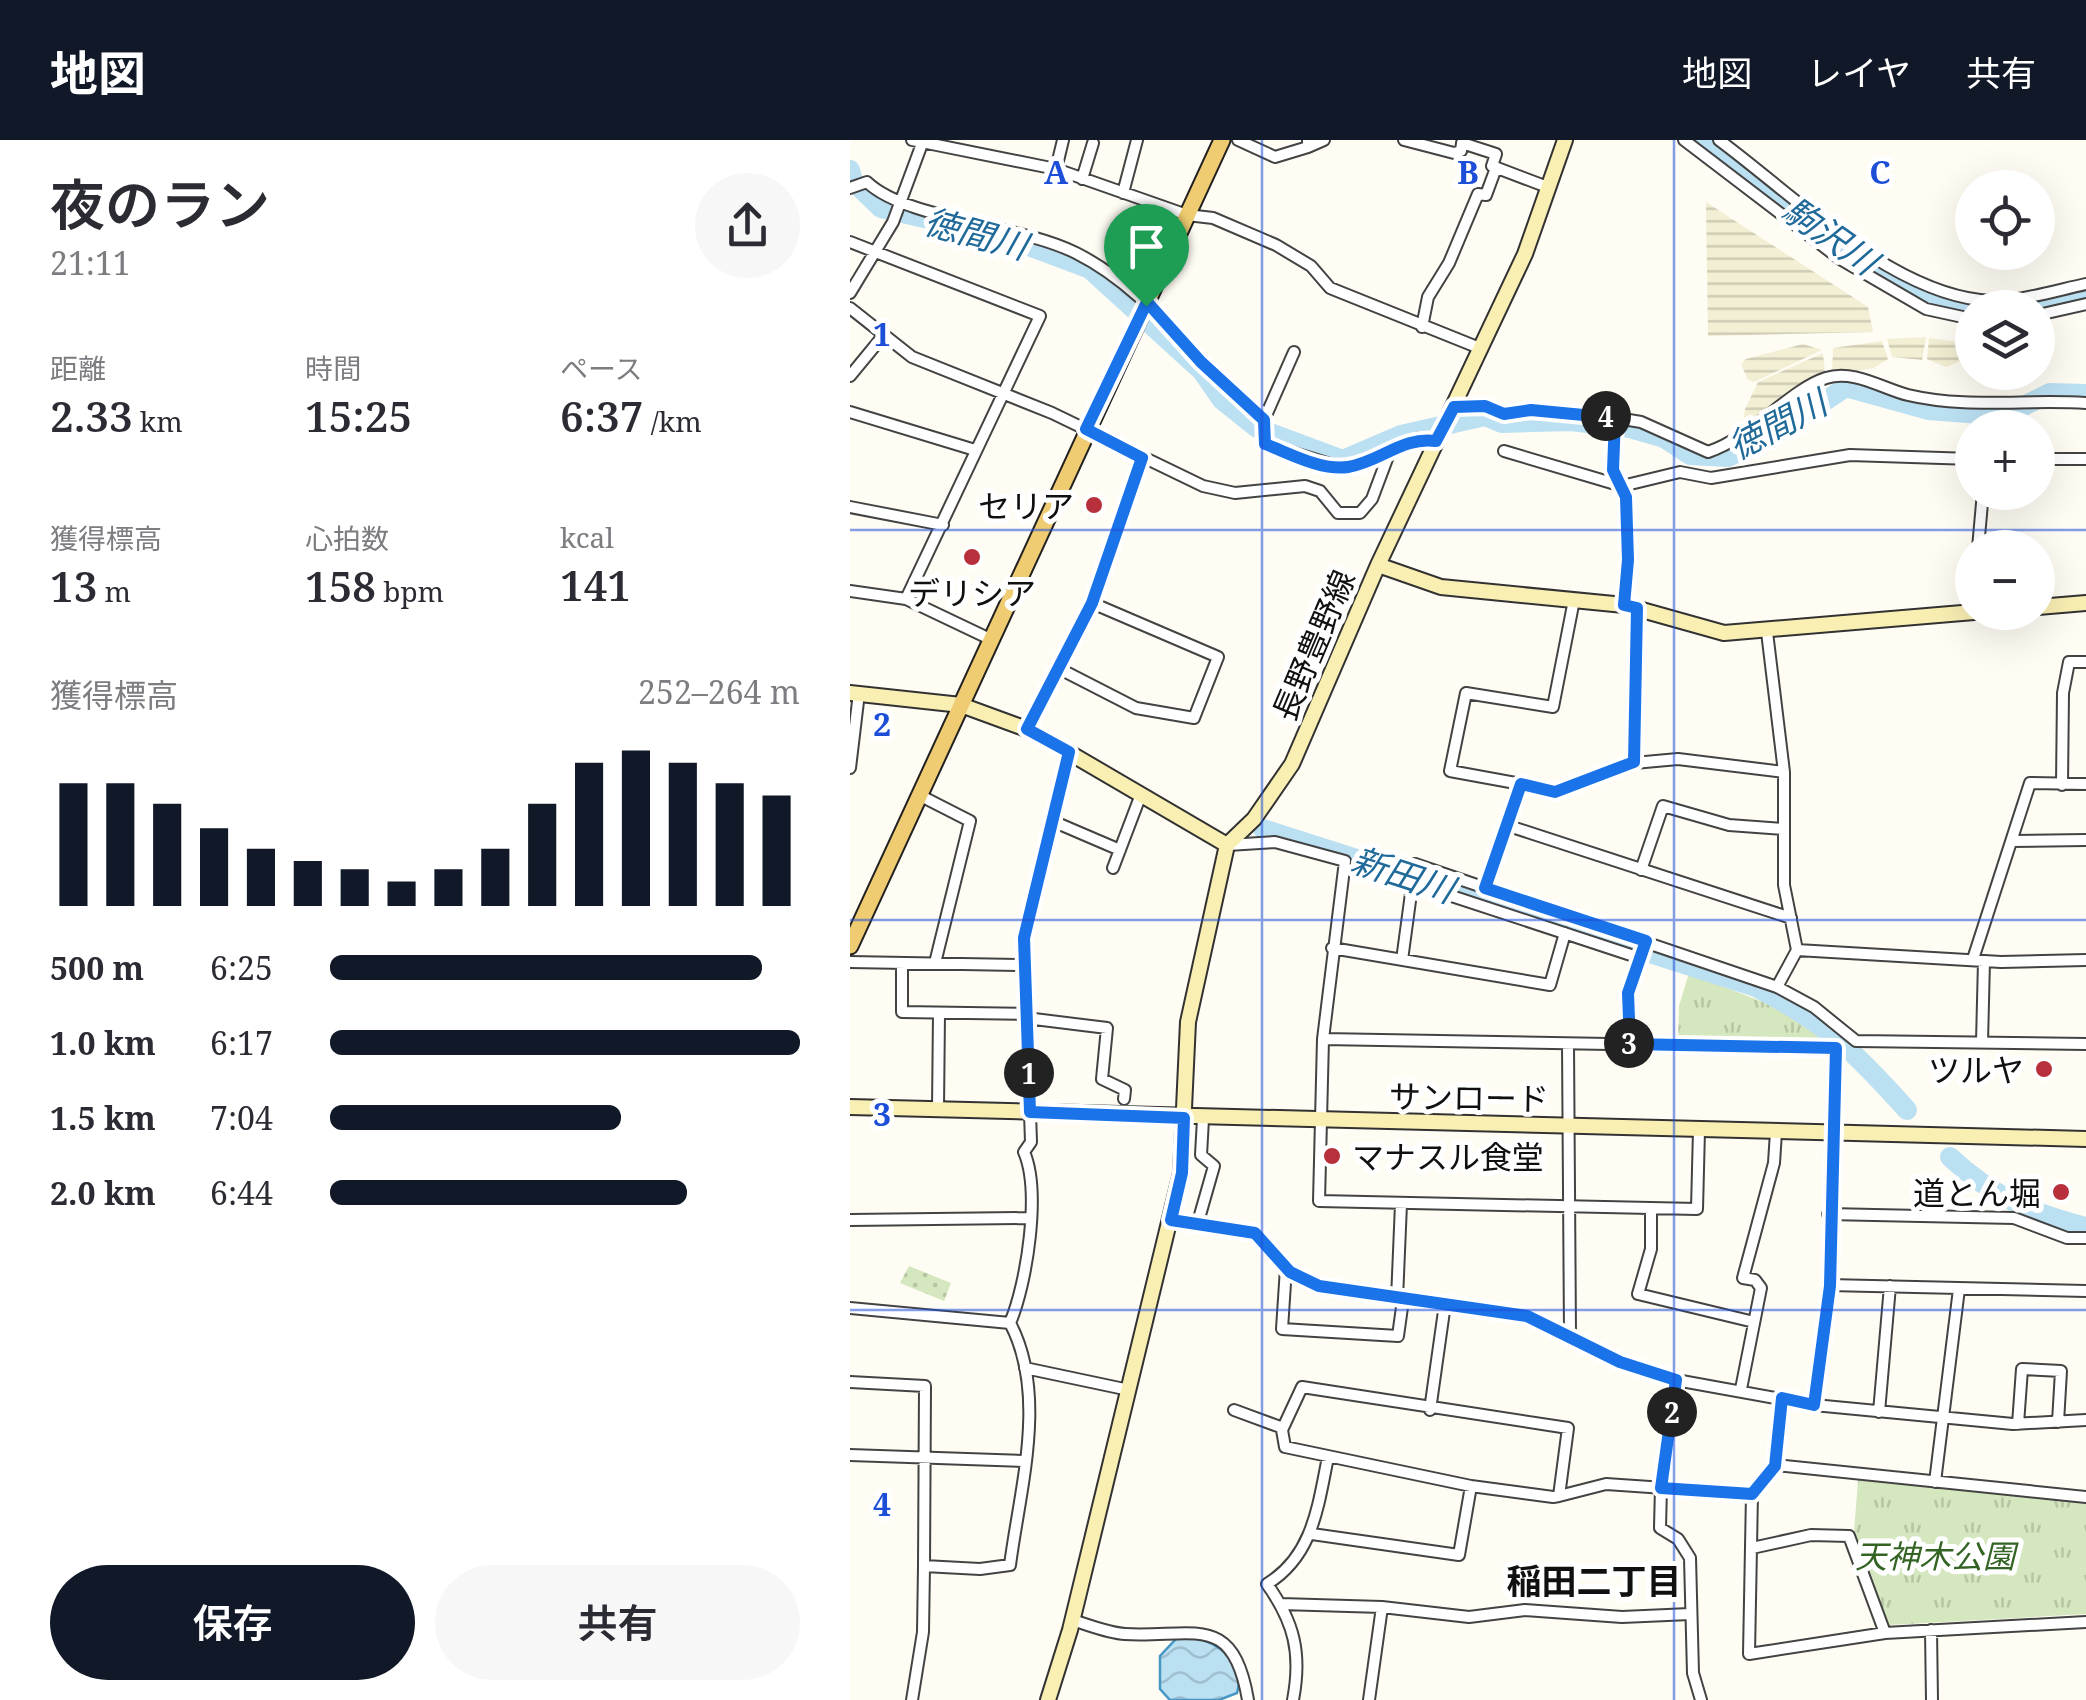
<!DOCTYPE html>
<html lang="ja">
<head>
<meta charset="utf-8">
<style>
	:root { --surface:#fff; --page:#f7f7f7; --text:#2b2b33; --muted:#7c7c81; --accent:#111827 }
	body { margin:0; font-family:"Noto Serif","Noto Sans JP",serif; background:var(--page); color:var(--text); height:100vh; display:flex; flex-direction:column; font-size:38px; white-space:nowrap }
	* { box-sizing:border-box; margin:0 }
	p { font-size:32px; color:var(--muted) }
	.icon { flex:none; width:55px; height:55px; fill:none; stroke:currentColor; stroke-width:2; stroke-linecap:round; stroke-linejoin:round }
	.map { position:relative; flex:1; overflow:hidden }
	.details { display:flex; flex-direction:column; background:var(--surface); width:850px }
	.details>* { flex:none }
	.fabs { position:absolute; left:1105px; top:30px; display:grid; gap:20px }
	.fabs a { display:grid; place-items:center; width:100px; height:100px; border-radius:50%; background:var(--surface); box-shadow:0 10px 40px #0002; font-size:50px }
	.pin { position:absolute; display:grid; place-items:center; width:85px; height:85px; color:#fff; margin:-102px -42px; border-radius:50% 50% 50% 0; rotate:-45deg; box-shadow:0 0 10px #0007 }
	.pin .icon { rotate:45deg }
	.km { position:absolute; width:50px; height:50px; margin:-25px; border-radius:50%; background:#222; color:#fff; font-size:28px; line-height:50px; text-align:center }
	.round { display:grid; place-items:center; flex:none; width:105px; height:105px; border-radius:52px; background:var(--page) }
	.headline { display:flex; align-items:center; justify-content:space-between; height:170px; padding:0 50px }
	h1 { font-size:55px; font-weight:600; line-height:75px }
	.figures { display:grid; grid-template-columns:repeat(3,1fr); gap:15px; height:170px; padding:10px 50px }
	.figures div { display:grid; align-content:center }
	.figures b { font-size:42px; font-weight:600 }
	.figures small { font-size:28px; font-weight:400 }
	.figures p { font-size:28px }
	.chart { height:280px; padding:20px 50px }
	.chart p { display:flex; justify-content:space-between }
	.chart svg { width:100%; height:180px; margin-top:10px; stroke:var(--accent); stroke-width:6 }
	.action { display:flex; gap:20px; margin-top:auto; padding:20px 50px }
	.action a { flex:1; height:115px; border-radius:60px; background:var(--accent); color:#fff; font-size:40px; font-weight:600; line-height:115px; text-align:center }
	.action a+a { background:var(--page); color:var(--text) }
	ul { padding:0 50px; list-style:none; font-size:32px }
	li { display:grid; grid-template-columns:160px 120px 1fr; align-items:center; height:75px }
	li i { height:25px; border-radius:12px; background:var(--accent) }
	header { display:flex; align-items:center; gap:60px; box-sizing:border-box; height:140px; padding:0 50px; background:var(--accent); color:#fff }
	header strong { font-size:48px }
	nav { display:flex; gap:55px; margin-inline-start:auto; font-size:35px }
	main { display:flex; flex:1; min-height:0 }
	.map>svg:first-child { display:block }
</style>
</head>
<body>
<header>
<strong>地図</strong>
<nav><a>地図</a><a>レイヤ</a><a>共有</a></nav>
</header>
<main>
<section class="details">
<div class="headline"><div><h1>夜のラン</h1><p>21:11</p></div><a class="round"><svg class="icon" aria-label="share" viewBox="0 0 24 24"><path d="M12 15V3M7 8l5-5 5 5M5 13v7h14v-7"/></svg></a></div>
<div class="figures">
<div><p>距離</p><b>2.33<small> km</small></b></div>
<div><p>時間</p><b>15:25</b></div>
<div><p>ペース</p><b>6:37<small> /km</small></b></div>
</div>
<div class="figures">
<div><p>獲得標高</p><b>13<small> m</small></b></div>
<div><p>心拍数</p><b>158<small> bpm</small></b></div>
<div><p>kcal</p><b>141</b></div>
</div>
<div class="chart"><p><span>獲得標高</span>252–264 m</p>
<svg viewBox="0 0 160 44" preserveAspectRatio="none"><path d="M5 44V14M15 44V14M25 44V19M35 44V25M45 44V30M55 44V33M65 44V35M75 44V38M85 44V35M95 44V30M105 44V19M115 44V9M125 44V6M135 44V9M145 44V14M155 44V17"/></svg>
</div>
<ul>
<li><b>500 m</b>6:25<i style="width:92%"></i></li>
<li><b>1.0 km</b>6:17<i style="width:100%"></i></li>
<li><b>1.5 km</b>7:04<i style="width:62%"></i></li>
<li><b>2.0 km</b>6:44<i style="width:76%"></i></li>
</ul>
<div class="action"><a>保存</a><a>共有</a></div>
</section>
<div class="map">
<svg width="1236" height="1560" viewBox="0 0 1236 1560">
	<defs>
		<pattern id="farmland-rules" width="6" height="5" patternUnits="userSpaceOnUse" patternTransform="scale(2.5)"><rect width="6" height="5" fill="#f3efd4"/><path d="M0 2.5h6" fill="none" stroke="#cfccb5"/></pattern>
		<pattern id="grass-dots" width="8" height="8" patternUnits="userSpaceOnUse" patternTransform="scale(2.5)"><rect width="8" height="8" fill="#d5e7be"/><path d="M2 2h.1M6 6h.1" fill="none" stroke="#b6c5a2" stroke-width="1.8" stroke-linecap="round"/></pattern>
		<pattern id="park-tufts" width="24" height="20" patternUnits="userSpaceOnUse" patternTransform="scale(2.5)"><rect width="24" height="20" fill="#d5e7be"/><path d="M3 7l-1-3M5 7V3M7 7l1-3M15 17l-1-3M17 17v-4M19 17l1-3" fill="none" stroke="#b6c5a2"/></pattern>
		<pattern id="water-waves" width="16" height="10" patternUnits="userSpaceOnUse" patternTransform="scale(2.5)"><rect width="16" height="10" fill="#bbe0f2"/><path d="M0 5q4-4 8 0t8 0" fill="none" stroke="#a0bfce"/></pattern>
	</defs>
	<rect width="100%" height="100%" fill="#fefcf3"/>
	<path fill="url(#farmland-rules)" d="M856,62l162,105 5,25 -165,4z
		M1076,197l-4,23 -30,-3 -5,-18z
		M1079,198l38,5 -3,17 -18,7 -19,-8z
		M1032,201l6,18 -14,9 -42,6 1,-26z
		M953,204l19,6 -68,32 -6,-2 -7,-16 5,-5z
		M973,213l2,20 -83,58 3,-22 13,-27z"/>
	<path fill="url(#grass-dots)" d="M59,1126l42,17 -7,18 -44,-18z"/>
	<path fill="url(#park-tufts)" d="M839,833l107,42 44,31 -162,-3 1,-37z
		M1008,1340l228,22v112l-197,11 -35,-92z"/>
	<path fill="url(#water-waves)" stroke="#4797c5" stroke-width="2.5" d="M343,1497c26,6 53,25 44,56l-18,7h-49l-10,-11v-33l16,-17z"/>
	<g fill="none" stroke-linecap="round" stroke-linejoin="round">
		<path stroke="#bbe0f2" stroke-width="20" d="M851,0l170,128 72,33 29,8
			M0,30l3,11 28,27 121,28 88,33 112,102 20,29 35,28 86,32 58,-25 84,-19 17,7 69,-2 58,7 35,10 26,17 38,2 46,-22 72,-48 83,23 51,4h27l43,-21 36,1
			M1177,168l59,-12
			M413,689l493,158c70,36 99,65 151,123
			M1100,1017c40,38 83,57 136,70"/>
		<g stroke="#434343" stroke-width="14">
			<path id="street" d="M62,0l144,29 131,46 26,3 63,27 35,21 19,22 152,61
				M388,0l37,17 33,-10v-7
				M554,0l50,13 7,-2 1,-8 34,11 -4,12 58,22
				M834,0l156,119 86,50 46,10
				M869,0c73,54 168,149 261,160 34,4 73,-9 106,-16
				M458,7l16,-7
				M206,29l7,-29
				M232,39l11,-36
				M0,48l17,-6c40,38 151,42 209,71 76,38 123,114 188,167l1,24 78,24 76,-30 17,3
				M273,53l14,-53
				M0,102l190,74 -134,283
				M0,153l43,-71 30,-81
				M0,168l62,49 140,56 151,73 32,7 70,-7 15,5 18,22h22l12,-14 18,-48
				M1188,175l48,-11
				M572,187l6,-30 21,-34 29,-69 8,1 10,-27
				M0,236l33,-40
				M604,267l31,-1 19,9 27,-5 86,8 24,4 67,30c45,-15 81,-62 118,-74 28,-9 57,11 82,17 59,14 118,4 178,8
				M0,272l125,38
				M765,278l-2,53 13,26 2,64 -4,44
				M414,280l30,-68
				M654,311l118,35 58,-14 31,6 139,-23 122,4
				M1188,319h48
				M0,367l93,18
				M1128,408l5,-56
				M0,451l56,8 84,40
				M917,492l17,140v113l13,65 -20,37
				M208,528l78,40 58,10 24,-61 -126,-54
				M177,589l65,-126 50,-145
				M784,623l44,-4 106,13
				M0,628l9,-75
				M671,644l34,7 79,-28 3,-155
				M1212,645l1,-92 6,-31h17
				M69,655l51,26 -35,142
				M200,680l70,30
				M656,685l15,-41 -71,-13 16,-78 87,14 21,-107
				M1162,701l74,-1
				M378,705l47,-3 70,19 -22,178 -4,162 378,8 2,-79
				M263,728l27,-71
				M791,730l22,-64 66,19 54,4
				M562,743l228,75
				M635,748l21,-63 285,93
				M482,808l218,37 15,-52
				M947,810l204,12 85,-2
				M1123,819l57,-176 56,1
				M552,820l13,-96 362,123 37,20 42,34 230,3
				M0,822l173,3
				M52,823v49l124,2
				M176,878l81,10 -5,51 23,11 -1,9
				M473,899l513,9 -7,237 -15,120
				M1132,902l2,-81
				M718,904l2,290
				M780,904l-1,-51 17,-52
				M88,969l1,-96
				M801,1069v40l-13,45 116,28
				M978,1074l186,4 53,20h19
				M0,1080l178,-2
				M321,1080l84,13 35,39 29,14 208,30 93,46 56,18 138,25 199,19 73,-4
				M348,1082l16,-56 -13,-11 2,-36
				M436,1128l-4,61 116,7 5,-36
				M979,1145l257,6
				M547,1159l4,-95
				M0,1168l160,15
				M160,1183c17,-40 31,-132 14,-171l7,-10 -7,-204 45,-186
				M175,1228l104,22
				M826,1240l-15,107 -1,41 18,11 12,19 3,115 8,27
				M0,1242l75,4 -1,180
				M891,1249l20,-101 -6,-8 -12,-2 31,-115 2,-31
				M932,1258l-7,67 -23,29 -3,160 136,-21 201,-11
				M384,1270l49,18
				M580,1270l15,-106
				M1029,1272l11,-126
				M1168,1284l4,-55 39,2 -3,51
				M0,1315l173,6
				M925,1325l311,32
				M1085,1342l24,-193
				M709,1356l9,-68 -266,-41 -20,43 3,17 186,39 82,11 6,-1 47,-12 146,10
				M462,1394l147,21 12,-69
				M902,1408l59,-13 38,1 36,97
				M431,1464l101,3 -13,93
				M532,1467l87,10 56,-7 97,7 68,-3
				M222,1480c17,5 36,13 53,14 68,4 108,-23 123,66
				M1081,1490l1,70
				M62,1560l11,-68 1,-66 56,3 30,-4c10,-77 38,-170 0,-242
				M443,1560c9,-47 1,-78 -26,-116 46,-28 51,-78 61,-127"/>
		</g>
		<g stroke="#323232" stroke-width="18">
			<path id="secondary" d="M528,425l63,22 183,18 100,28 250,-21
				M1188,467l48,-4
				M0,553l111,12 71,26 195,114
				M0,967l1236,32
				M198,1560l22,-70 111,-457 7,-151 39,-177 27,-26 38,-55 86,-199 147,-311 40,-114"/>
		</g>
		<g stroke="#212121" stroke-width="19">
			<path id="primary" d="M0,806l372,-806"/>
		</g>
		<use href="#street" stroke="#fff" stroke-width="10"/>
		<use href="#secondary" stroke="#faefb3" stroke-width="14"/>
		<use href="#primary" stroke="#efcc72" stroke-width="15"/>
	</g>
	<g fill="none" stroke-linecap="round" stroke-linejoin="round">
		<g stroke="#fff" stroke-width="20">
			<path id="route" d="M297,162l54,60 63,58 1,24c24,9 56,27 83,23 32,-5 55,-31 88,-26l18,-34 31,-1 19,8 27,-4 84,8 -2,52 13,27 2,63 -4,45 13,3 -3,154 -79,30 -34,-8 -36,104 161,53 -18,52 2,51 206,4 -6,238 -16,119 -32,-7 -7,68 -23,28 -91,-6 15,-108 -56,-18 -93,-46 -208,-30 -29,-14 -35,-39 -84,-13 11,-47 2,-55 -154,-6 -6,-174 45,-186 -42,-23 65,-126 50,-145 -56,-29z"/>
		</g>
		<use href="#route" stroke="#1a73e8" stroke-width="12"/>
	</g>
	<path fill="none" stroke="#1d4ed8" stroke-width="2.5" stroke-opacity="0.55" d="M412,0v1560M824,0v1560M0,390h1236M0,780h1236M0,1170h1236"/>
	<g fill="#b8303b" stroke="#fff" stroke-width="4">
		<circle cx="244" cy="365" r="10"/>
		<circle cx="122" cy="417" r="10"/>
		<circle cx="1194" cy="929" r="10"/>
		<circle cx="482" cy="1016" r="10"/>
		<circle cx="1211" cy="1052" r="10"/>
	</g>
	<g text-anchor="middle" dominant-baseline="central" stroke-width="10" stroke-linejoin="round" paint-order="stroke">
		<g font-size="32" fill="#101010" stroke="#fff" text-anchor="end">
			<text x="224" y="365">セリア</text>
			<text x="122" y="452" text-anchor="middle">デリシア</text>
			<text x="1174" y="929">ツルヤ</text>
			<text x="502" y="1016" text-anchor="start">マナスル食堂</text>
			<text x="1191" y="1052">道とん堀</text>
		</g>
		<g font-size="32" fill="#101010" stroke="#fff">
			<text transform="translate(463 505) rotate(-67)">長野豊野線</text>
			<text transform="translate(619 957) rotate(1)">サンロード</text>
		</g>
		<g font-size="32" font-style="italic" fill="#336423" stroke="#fff">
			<text x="1085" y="1415">天神木公園</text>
		</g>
		<g font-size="35" font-style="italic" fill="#206a9a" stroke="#fff">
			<text transform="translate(126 93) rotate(15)">徳間川</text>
			<text transform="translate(981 95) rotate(35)">駒沢川</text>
			<text transform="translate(927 284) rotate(-28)">徳間川</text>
			<text transform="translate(553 734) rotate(18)">新田川</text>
		</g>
		<g font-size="35" font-weight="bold" fill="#101010" stroke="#fff">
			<text x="744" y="1440">稲田二丁目</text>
		</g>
	</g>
	<g font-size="32" text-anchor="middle" font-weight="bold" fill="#1d4ed8" stroke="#fff" stroke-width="10" stroke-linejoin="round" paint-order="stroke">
		<text x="206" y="44">A</text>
		<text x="618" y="44">B</text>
		<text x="1030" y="44">C</text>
		<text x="32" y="206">1</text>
		<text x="32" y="596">2</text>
		<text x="32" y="986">3</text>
		<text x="32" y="1376">4</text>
	</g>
</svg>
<div class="fabs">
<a><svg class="icon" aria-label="locate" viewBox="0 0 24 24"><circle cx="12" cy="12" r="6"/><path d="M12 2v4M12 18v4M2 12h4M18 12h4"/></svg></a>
<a><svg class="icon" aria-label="layers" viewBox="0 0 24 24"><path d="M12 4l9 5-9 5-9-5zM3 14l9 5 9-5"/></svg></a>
<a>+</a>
<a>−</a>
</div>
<div class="pin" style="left:296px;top:166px;background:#1e9e55"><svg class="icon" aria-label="arrive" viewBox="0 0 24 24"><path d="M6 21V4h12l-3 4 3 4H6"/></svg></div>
<b class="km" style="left:179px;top:933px">1</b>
<b class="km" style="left:822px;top:1272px">2</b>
<b class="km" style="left:779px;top:903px">3</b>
<b class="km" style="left:756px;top:276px">4</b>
</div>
</main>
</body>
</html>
